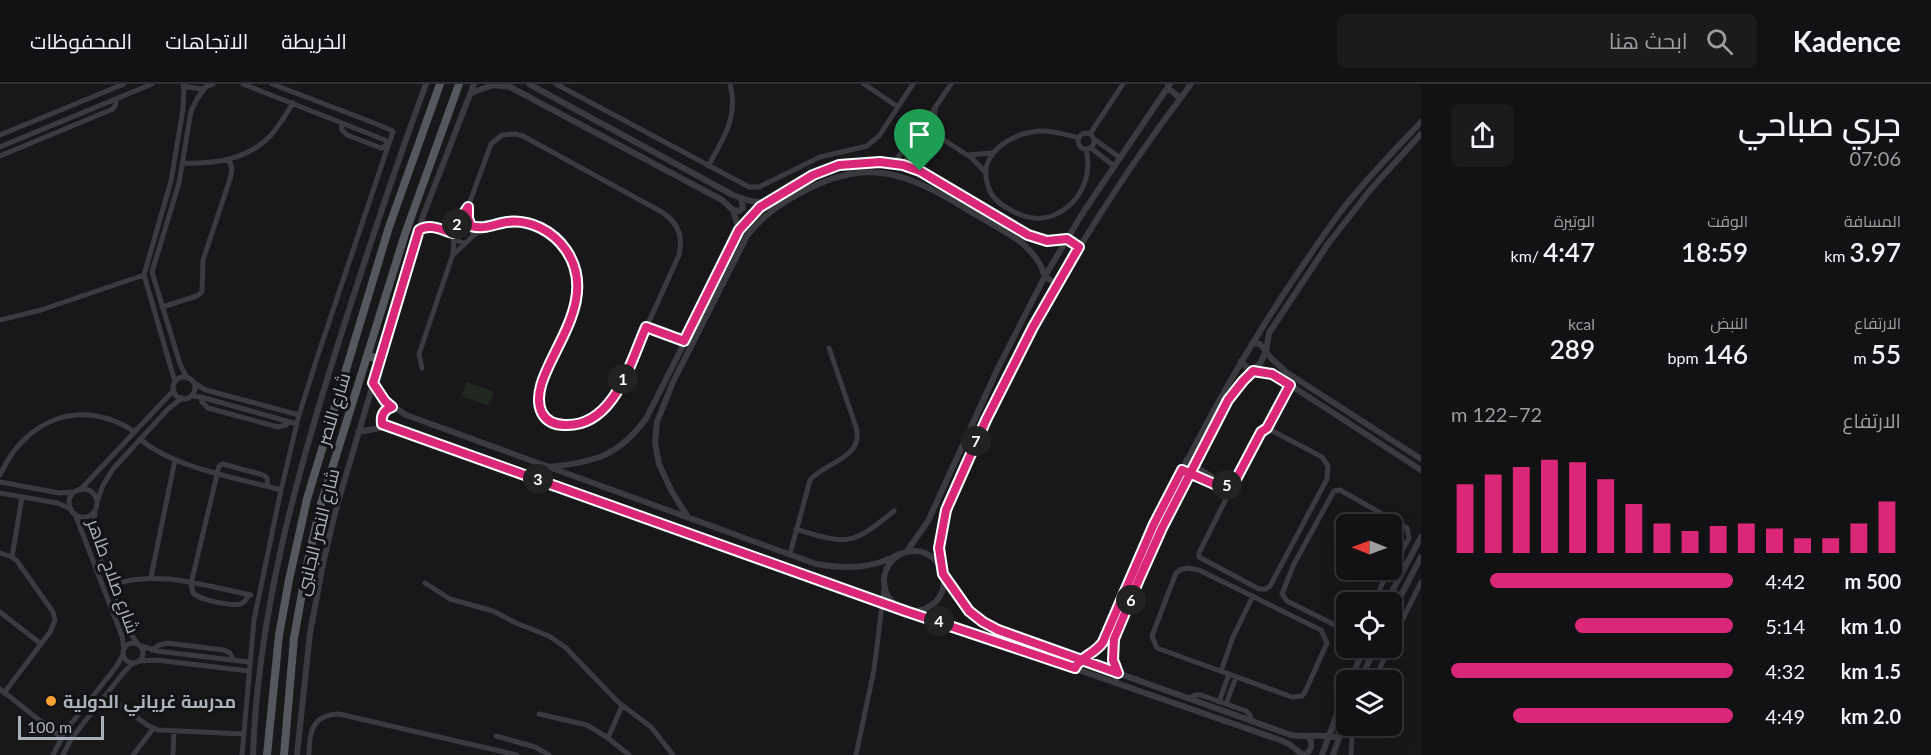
<!DOCTYPE html>
<html lang="ar">
<head>
<meta charset="utf-8">
<style>
	:root { --surface:#121214; --page:#1b1b1d; --text:#f1f3f6; --muted:#9c9ea0; --line:#313234; --accent:#db2777 }
	body { margin:0; font-family:Lato,Cairo,sans-serif; background:var(--page); color:var(--text); direction:rtl; height:100vh; display:flex; flex-direction:column; font-size:22px; white-space:nowrap }
	* { box-sizing:border-box; margin:0 }
	p { font-size:20px; color:var(--muted) }
	.icon { flex:none; width:33px; height:33px; fill:none; stroke:currentColor; stroke-width:2; stroke-linecap:round; stroke-linejoin:round }
	.map { position:relative; flex:1; overflow:hidden; direction:ltr }
	.side { display:flex; flex-direction:column; background:var(--surface); width:510px }
	.side>* { flex:none }
	.needle { width:39px; rotate:271deg }
	.tools { position:absolute; left:1336px; top:430px; display:grid; gap:12px }
	.tools a { display:grid; place-items:center; width:66px; height:66px; border-radius:9px; background:var(--surface); box-shadow:0 6px 24px #0002,0 0 0 2px var(--line); font-size:30px }
	.scale { position:absolute; left:18px; bottom:15px; width:86px; box-sizing:border-box; padding-left:6px; border:3px solid #aab1ba; border-top:0; font-size:16px; line-height:21px; white-space:nowrap; color:#aab1ba; -webkit-text-stroke:4px #131315; paint-order:stroke }
	.pin { position:absolute; display:grid; place-items:center; width:51px; height:51px; color:#fff; margin:-62px -26px; border-radius:50% 50% 50% 0; rotate:-45deg; box-shadow:0 0 6px #0007 }
	.pin .icon { rotate:45deg }
	.km { position:absolute; width:30px; height:30px; margin:-15px; border-radius:50%; background:#222; color:#fff; font-size:16px; line-height:30px; text-align:center }
	.round { display:grid; place-items:center; flex:none; width:63px; height:63px; border-radius:9px; background:var(--page) }
	.summary { display:flex; align-items:center; justify-content:space-between; height:102px; padding:0 30px }
	h1 { font-size:33px; font-weight:600; line-height:45px }
	.stats { display:grid; grid-template-columns:repeat(3,1fr); gap:9px; height:102px; padding:6px 30px }
	.stats div { display:grid; align-content:center }
	.stats b { font-size:26px; font-weight:600 }
	.stats small { font-size:16px; font-weight:400 }
	.stats p { font-size:16px }
	.chart { height:168px; padding:12px 30px }
	.chart p { display:flex; justify-content:space-between }
	.chart svg { width:100%; height:108px; margin-top:6px; stroke:var(--accent); stroke-width:6 }
	ul { padding:0 30px; list-style:none; font-size:20px }
	li { display:grid; grid-template-columns:96px 72px 1fr; align-items:center; height:45px }
	li i { height:15px; border-radius:8px; background:var(--accent) }
	header { display:flex; align-items:center; gap:36px; box-sizing:border-box; height:84px; padding:0 30px; background:var(--surface); border-bottom:2px solid var(--line) }
	header strong { font-size:28px }
	nav { display:flex; gap:33px; margin-inline-start:auto; font-size:21px }
	.search { width:420px; height:54px; background:var(--page); display:flex; align-items:center; gap:15px; box-sizing:border-box; padding:0 21px; border-radius:9px; color:var(--muted); font-size:22px }
	main { display:flex; flex:1; min-height:0 }
	.map>svg:first-child { display:block }
</style>
</head>
<body>
<header>
<strong>Kadence</strong>
<div class="search"><svg class="icon" aria-label="search" viewBox="0 0 24 24"><circle cx="10" cy="10" r="6"/><path d="M15 15l6 6"/></svg>ابحث هنا</div>
<nav><a>الخريطة</a><a>الاتجاهات</a><a>المحفوظات</a></nav>
</header>
<main>
<section class="side">
<div class="summary"><div><h1>جري صباحي</h1><p>07:06</p></div><a class="round"><svg class="icon" aria-label="share" viewBox="0 0 24 24"><path d="M12 15V3M7 8l5-5 5 5M5 13v7h14v-7"/></svg></a></div>
<div class="stats">
<div><p>المسافة</p><b>3.97<small> km</small></b></div>
<div><p>الوقت</p><b>18:59</b></div>
<div><p>الوتيرة</p><b>4:47<small> /km</small></b></div>
</div>
<div class="stats">
<div><p>الارتفاع</p><b>55<small> m</small></b></div>
<div><p>النبض</p><b>146<small> bpm</small></b></div>
<div><p>kcal</p><b>289</b></div>
</div>
<div class="chart"><p><span>الارتفاع</span>72–122 m</p>
<svg viewBox="0 0 160 44" preserveAspectRatio="none"><path d="M5 44V16M15 44V12M25 44V9M35 44V6M45 44V7M55 44V14M65 44V24M75 44V32M85 44V35M95 44V33M105 44V32M115 44V34M125 44V38M135 44V38M145 44V32M155 44V23"/></svg>
</div>
<ul>
<li><b>500 m</b>4:42<i style="width:86%"></i></li>
<li><b>1.0 km</b>5:14<i style="width:56%"></i></li>
<li><b>1.5 km</b>4:32<i style="width:100%"></i></li>
<li><b>2.0 km</b>4:49<i style="width:78%"></i></li>
</ul>
</section>
<div class="map">
<svg width="1421" height="671" viewBox="0 0 1421 671">
	<rect width="100%" height="100%" fill="#18181a"/>
	<path fill="#202820" d="M467,298l27,10 -5,14 -28,-10z"/>
	<g fill="none" stroke-linecap="round" stroke-linejoin="round">
		<path stroke="#393b3f" stroke-width="5" d="M272,0l102,39 17,7 2,2 -4,12 -8,4 -34,-13 -5,-5 -1,-7
			M556,0l193,103h10l61,-30 47,-11 12,-10 34,-52
			M864,0l34,23
			M183,2l18,3 12,-5
			M935,25v14l4,14
			M922,42l50,32 14,15
			M1078 57a8 8 0 1 1 16 0a8 8 0 1 1-16 0Z
			M1090,50l33,-50
			M0,51l124,-51
			M916,52l35,-52
			M1079,54c-12,-3 -24,-7 -36,-7 -29,0 -67,22 -55,55 3,11 11,18 21,23 21,13 43,13 62,-5 15,-15 20,-35 15,-55
			M1094,55l25,18
			M0,63l152,-63
			M1091,64l23,18
			M968,71l24,-2
			M0,72l113,-47 3,-5 -1,-5
			M183,79c31,1 65,-3 88,-28 8,-9 15,-21 22,-32
			M894,79l18,-25 4,-2 2,5 -15,24
			M708,82c15,-26 31,-50 22,-82
			M457,141l11,-18 23,-63 11,-9 14,-1 7,2 137,75c17,10 24,24 19,44l-64,142c-6,8 -11,14 -19,20 -20,13 -55,14 -57,-17 -1,-11 5,-21 9,-30 16,-36 43,-78 21,-116 -9,-15 -23,-26 -40,-30 -18,-5 -42,-1 -56,12
			M419,146l11,-4 23,7
			M453,171l20,-19 -1,-10 -9,-4 -6,3 -4,8 5,8 6,2
			M162,223l35,-11 5,-4 1,-32 27,-81 2,-10 -3,-10
			M0,236l41,-10 103,-35
			M646,243l38,14
			M422,284l-3,-14 34,-100 1,-18
			M173 304a11 11 0 1 1 22 0a11 11 0 1 1-22 0Z
			M187,294l-7,-14 -28,-92 27,-89 12,-72 6,-12 8,-11
			M175,298l-31,-107 27,-94 12,-72 1,-23
			M194,299l12,7 93,25
			M191,312l10,1 96,27
			M201,313l1,5 6,6 70,19 8,-2 3,-3
			M1267,344l23,-43
			M140,355c34,29 97,39 141,51
			M1186,376l40,25
			M1181,386l44,19
			M0,391c25,-56 82,-79 135,-43
			M0,398l59,11 15,-1
			M1224.5 406a5.5 5.5 0 1 1 11 0a5.5 5.5 0 1 1-11 0Z
			M69 419a14 14 0 1 1 28 0a14 14 0 1 1-28 0Z
			M80,406l94,-100
			M0,409l57,10 14,6
			M1228,411l-29,58v4l60,32h7l4,-3 57,-107 1,-13 -6,-9 -55,-29 -6,4 -28,53
			M97,418l6,-17 10,-16 55,-60 14,-11
			M95,427c-1,9 -1,18 0,28 5,22 29,87 42,104
			M75,430l47,122 2,13
			M796,445c52,16 55,17 98,-18
			M0,469l12,4 5,4 36,51 2,8 -5,12 -46,61
			M790,470l20,-74c15,-18 55,-22 46,-53l-27,-79
			M12,473l10,-60
			M1187,484l12,2 122,60 6,13 -22,49 -3,4 -10,1 -135,-49 -5,-12 24,-63 4,-3z
			M151,493l24,-117
			M425,499l25,16 43,12 23,12 33,13 16,11 53,55 33,25 22,28
			M112,501c45,-16 93,1 139,10
			M249,510c-2,5 -4,9 -9,10 -9,2 -41,-4 -47,-11l-2,-9 28,-118 4,-2 40,11 4,3 1,8
			M1375,519l7,-19 9,-14
			M0,528l41,32
			M1347,547l-60,-30 -5,-7 12,-30 40,-73 6,-1 67,38 2,10 -17,31
			M1392,557l29,-59
			M123 569a10 10 0 1 1 20 0a10 10 0 1 1-20 0Z
			M141,562l16,5 92,11
			M152,566l7,-5 8,-2 57,7 6,3 3,7
			M139,577l17,-1 93,11
			M1221,587l12,-34 20,-41
			M1374,597l15,-33
			M0,605l62,49
			M106,611l41,30 11,5 86,4
			M1190,614l5,-3h6l45,16 4,4 1,5
			M1219,618l10,-28
			M1226,620l10,-27
			M539,630l48,11 21,13 21,17
			M496,652l39,11 14,8
			M608,654l14,-32
			M53,671l13,-25 50,-63 7,-12
			M63,671l8,-16 53,-67 9,-9
			M133,671l20,-26
			M173,671l1,-24
			M242,671l12,-135 27,-130 18,-75 18,-57 71,-212 -3,-6 -142,-56
			M309,671c0,-23 3,-40 30,-41l178,41
			M856,671l18,-85 10,-81
			M1351,671l1,-18 4,-11"/>
		<path stroke="#393b3f" stroke-width="6" d="M529,0l204,111 17,6 17,2
			M1168,1v3l12,10
			M471,9l22,-8 17,2 212,113 11,10 6,20
			M733,126l6,1 4,-3 -2,-9
			M1252,259l8,1 11,14 15,14 135,87
			M1241,277l8,9 23,4 9,5 140,91
			M373,299l12,18 21,14 410,149c29,5 57,5 83,-10
			M385,343l-3,-2v-9l5,-8 5,-1
			M358,348l27,-5 16,3 497,178
			M547,383c46,-4 73,-11 100,-50l97,-193c16,-19 37,-32 58,-43 98,-54 145,14 225,54 10,5 21,6 31,5 2,0 8,-1 9,-1 4,1 9,6 12,8
			M688,433l-16,-25 -13,-28 -4,-22 2,-20 16,-40 74,-146c14,-19 32,-32 53,-43 70,-38 109,-19 171,19 17,10 35,19 51,31 7,6 13,13 18,21 2,4 3,10 6,13 2,2 8,5 12,7
			M884 497a30 30 0 1 1 60 0a30 30 0 1 1-60 0Z
			M907,467l21,-30 70,-153 47,-92 39,-65 86,-127
			M941,483c-5,-49 19,-90 39,-133 57,-124 128,-241 211,-350
			M943,490l26,37 29,19 293,105c17,3 33,-2 48,3
			M1386,519l35,-66
			M912,528l368,128 9,4 14,11
			M1392,529l29,-56
			M1075,584l5,-9 13,-6 10,-11c51,-122 109,-239 182,-350 19,-28 37,-56 57,-82 24,-31 52,-59 79,-88
			M1350,597l14,-33
			M1360,597l15,-33
			M1115,599l3,-10 -5,-13 1,-21 48,-110 66,-128 15,-20 18,-19 5,-11 3,-18 59,-89 43,-55 50,-55
			M253,671c5,-143 44,-282 87,-417 27,-85 55,-170 86,-254
			M297,671l13,-122 14,-74 12,-50 87,-293 51,-132
			M1304,671c8,-4 9,-11 5,-18
			M1322,671l25,-68
			M1333,671l14,-39"/>
		<path stroke="#55585e" stroke-width="8" d="M367,272l13,3
			M267,671l12,-120 10,-55 18,-81 82,-272 51,-143
			M284,671l10,-117 14,-78 13,-56 84,-270 54,-150"/>
	</g>
	<g fill="none" stroke-linecap="round" stroke-linejoin="round">
		<g stroke="#fff" stroke-width="12">
			<path id="route" d="M920,87l-17,-6 -23,-3 -41,3 -26,10 -53,32 -21,23 -55,111 -38,-14c-16,36 -32,100 -81,98 -9,0 -18,-3 -23,-12 -20,-40 65,-103 24,-163 -13,-19 -36,-31 -59,-28 -13,2 -23,8 -36,4l-3,-8v-11l-13,20 -2,6c-11,-3 -23,-10 -34,-3l-46,153 12,18 7,6c-9,3 -11,9 -10,17l523,187 170,57c6,-12 20,-14 28,-26l51,-118 28,-54c14,6 28,12 43,19l3,-5 5,1 28,-53 6,-4 23,-43 -18,-11 -19,-3 -10,10 -15,19 -66,128 -22,49 -26,62 -1,21 5,13 -120,-43 -15,-8 -14,-11 -26,-37 -4,-26 7,-38 40,-90 47,-93 46,-80 -12,-8 -20,2 -19,-6 -108,-64"/>
		</g>
		<use href="#route" stroke="#db2777" stroke-width="8"/>
	</g>
	<circle fill="#f7a033" stroke="#131315" stroke-width="2" cx="51" cy="617" r="6"/>
	<g text-anchor="middle" dominant-baseline="central" stroke-width="6" stroke-linejoin="round" paint-order="stroke">
		<g font-size="18" fill="#aab1ba" stroke="#131315">
			<text transform="translate(333 325) rotate(-73)">شارع النصر</text>
			<text transform="translate(317 448) rotate(-76)">شارع النصر الجانبى</text>
			<text transform="translate(114 492) rotate(70)">شارع صلاح طاهر</text>
		</g>
		<g font-size="18" font-weight="bold" fill="#aab1ba" stroke="#131315" text-anchor="start">
			<text x="63" y="617">مدرسة غرياني الدولية</text>
		</g>
	</g>
</svg>
<div class="tools">
<a><svg class="needle" viewBox="-14 -14 28 28"><path d="M0-13l5 13h-10z" fill="#e53935"/><path d="M0 13l5-13h-10z" fill="#9c9ea0"/></svg></a>
<a><svg class="icon" aria-label="locate" viewBox="0 0 24 24"><circle cx="12" cy="12" r="6"/><path d="M12 2v4M12 18v4M2 12h4M18 12h4"/></svg></a>
<a><svg class="icon" aria-label="layers" viewBox="0 0 24 24"><path d="M12 4l9 5-9 5-9-5zM3 14l9 5 9-5"/></svg></a>
</div>
<div class="scale">100 m</div>
<div class="pin" style="left:920px;top:87px;background:#1e9e55"><svg class="icon" aria-label="arrive" viewBox="0 0 24 24"><path d="M6 21V4h12l-3 4 3 4H6"/></svg></div>
<b class="km" style="left:623px;top:295px">1</b>
<b class="km" style="left:457px;top:140px">2</b>
<b class="km" style="left:538px;top:395px">3</b>
<b class="km" style="left:939px;top:537px">4</b>
<b class="km" style="left:1227px;top:401px">5</b>
<b class="km" style="left:1131px;top:516px">6</b>
<b class="km" style="left:976px;top:357px">7</b>
</div>
</main>
</body>
</html>
